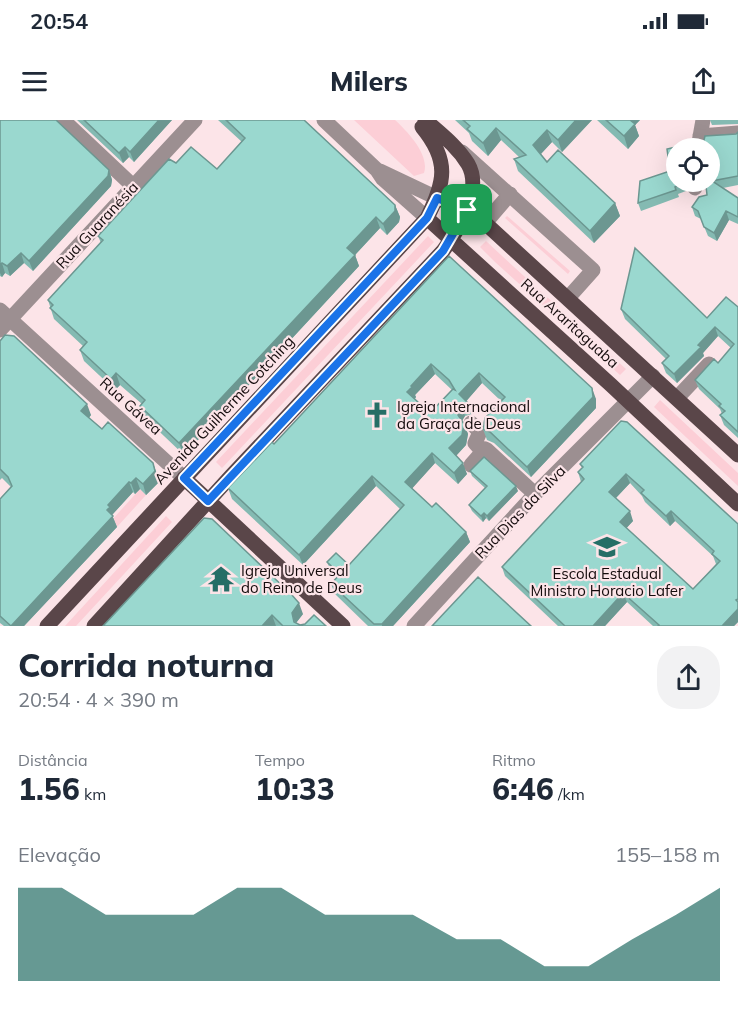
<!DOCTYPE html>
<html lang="pt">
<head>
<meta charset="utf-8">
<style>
	:root { --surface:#fff; --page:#f2f2f3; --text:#1f2937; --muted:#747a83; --accent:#266e66 }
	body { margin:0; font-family:Mulish,sans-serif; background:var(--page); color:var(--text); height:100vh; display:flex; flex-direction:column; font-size:22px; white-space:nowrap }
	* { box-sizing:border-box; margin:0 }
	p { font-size:20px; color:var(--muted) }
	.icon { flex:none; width:33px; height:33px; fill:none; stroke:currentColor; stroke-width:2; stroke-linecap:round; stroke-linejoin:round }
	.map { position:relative; height:506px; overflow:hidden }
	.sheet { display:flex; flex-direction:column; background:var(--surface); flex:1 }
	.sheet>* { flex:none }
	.fabs { position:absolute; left:666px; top:18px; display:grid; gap:12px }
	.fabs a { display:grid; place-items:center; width:54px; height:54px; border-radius:50%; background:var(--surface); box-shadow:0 6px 24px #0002; font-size:30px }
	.pin { position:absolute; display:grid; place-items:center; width:51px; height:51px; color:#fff; margin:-26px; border-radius:12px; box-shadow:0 3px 9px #0006 }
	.round { display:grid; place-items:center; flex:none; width:63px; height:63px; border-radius:24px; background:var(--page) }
	.head { display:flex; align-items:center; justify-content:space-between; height:102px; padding:0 18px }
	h1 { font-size:33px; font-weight:800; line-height:45px }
	.figures { display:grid; grid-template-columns:repeat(3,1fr); gap:9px; height:102px; padding:6px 18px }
	.figures div { display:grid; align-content:center }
	.figures b { font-size:30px; font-weight:800 }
	.figures small { font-size:16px; font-weight:400 }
	.figures p { font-size:16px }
	.chart { height:168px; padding:12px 18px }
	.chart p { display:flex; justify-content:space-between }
	.chart svg { width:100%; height:108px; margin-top:6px; fill:var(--accent); opacity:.7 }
	.status { display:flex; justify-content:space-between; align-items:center; height:42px; padding:0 30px; background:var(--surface); direction:ltr }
	.status svg { height:16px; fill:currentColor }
	header { display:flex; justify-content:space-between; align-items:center; height:78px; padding:0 18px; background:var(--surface); font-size:27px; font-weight:800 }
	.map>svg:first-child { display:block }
</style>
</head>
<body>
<div class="status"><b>20:54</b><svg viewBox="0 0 49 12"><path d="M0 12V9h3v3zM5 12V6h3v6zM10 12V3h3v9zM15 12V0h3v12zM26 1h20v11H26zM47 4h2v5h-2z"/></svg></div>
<header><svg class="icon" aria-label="menu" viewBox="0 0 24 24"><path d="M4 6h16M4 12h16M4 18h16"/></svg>Milers<svg class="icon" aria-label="share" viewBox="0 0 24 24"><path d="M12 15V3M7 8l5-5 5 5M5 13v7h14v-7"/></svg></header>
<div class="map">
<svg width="738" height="506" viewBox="0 0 738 506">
	<rect width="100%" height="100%" fill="#fce4e8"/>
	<path fill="#fcced6" d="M354,0h41c13,12 35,35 29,53l-10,3z
		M507,96l63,55 -2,3 -63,-56z
		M428,116l6,6 -212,226 -6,-6z
		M486,121l15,14 125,114 -6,6 -125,-113 -15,-15z
		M660,280l78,73v13l-84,-79z
		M140,369l6,6 -29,32 -6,-6z
		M166,396l6,6 -96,104h-11z"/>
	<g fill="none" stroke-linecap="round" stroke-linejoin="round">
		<path stroke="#9c8f91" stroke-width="15" d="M63,0l70,66
			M324,0l53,50 6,9 44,39
			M700,16l38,-3
			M698,28l5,-28
			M462,32l131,118 -25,28
			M380,51l57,27
			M694,62l1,6
			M485,103l25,-29
			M0,190l184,168
			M0,210l195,-210
			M677,278l32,-34
			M471,303l9,9 -5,11 8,9
			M471,345l14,-16 2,1 48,44
			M414,506l121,-132 118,-118"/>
		<path stroke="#5a4649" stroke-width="15" d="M437,78l30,12 18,13 253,232
			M427,98l184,167 127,119
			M184,358l159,148
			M47,506l380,-408c18,-36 23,-57 -5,-91
			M94,506l137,-150 212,-225c15,-21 40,-61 25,-87 -11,-18 -27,-30 -43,-44"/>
	</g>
	<path fill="#84bab2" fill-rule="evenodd" d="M0,0l109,50 3,10 -1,6 -78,85 -9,-8 -14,13 -5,-3 -3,4 -2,-1z
		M77,0h95l-38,42 -5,-5 -6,6z
		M218,0h86l91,85 5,12 -1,5 -12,13 -7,-7 -25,27 4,11 -175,189 -40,-38 -4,-11 2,-2 -22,-19 -5,5 -31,-29 -4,-11 3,-4 -29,-27 -6,-19 53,-57 -3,-7 78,-73 41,6 25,-27z
		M455,0h137l-30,32 -10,-10 -11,12 6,8 68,41 5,13 -26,27 -76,-72 -4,-12 5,-2 -18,-17 -13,16 -16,-15 -3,-8z
		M597,0h43l-5,5 4,11 -11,13z
		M710,0h28v4l-26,1z
		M738,12v53l-15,3 15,10v26l-9,-4 -12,21 -9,-5 -7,-17 -6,-3 -3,-9 15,-12 1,-12 -1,-1h3v-34z
		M680,26v2h-4v34h9l1,9 -8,3 1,3 -38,14 -3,-8 2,-22 30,-10 -3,-22z
		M449,136l147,143v9l-65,69 -37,-34 -7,-3 -4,-11 18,-28 -19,-18 -16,18 2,2 4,11 -7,2 -3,4 2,4 4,10 -2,11 -10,11 11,18 -9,10 -23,-21 -23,25 20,19 34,25 4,10 -77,84h-25l-33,-32 -4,-10 6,-7 -6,-5 -4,-10 22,3 51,-56 -24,-23 -73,79 -71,-66 -4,-11 46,-44zM435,254l17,16 -22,23 -15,-14 1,-2 -1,-2z
		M738,187v131l-14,-13 -4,-10 2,-1 -2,-5 -21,-20 -4,-9 23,-17 13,-15 -13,-12 -15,17 1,3 -27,27 -11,-10 -4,-10 4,-4 -41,-40 -4,-10 86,9z
		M0,221l91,74 -2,3 13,11 55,45 2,8 -13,13 -6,-6 -5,5 -2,-2 -21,23 5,12 -93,99h-20l-4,-3v-124l11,-12 -9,-9 -2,2z
		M621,301l117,103v98l-4,4h-81l-26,-24 -22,24h-47l-53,-50 -3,-9 79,-85 -3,-10 4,-4 -2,-4zM630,363l12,13 3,6 25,24 5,-5 38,35 3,8 -23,25 -67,-61 7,-7 -17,-23z
		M470,351l48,20 -29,30 -3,-3 -3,4 -11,-11 -3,-6 16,-17 -13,-12z
		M303,494l-7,9 4,2 26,1h-223z"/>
	<path fill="#6c9791" d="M159,0h13l-38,42 -4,-10z
		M576,0h16l-30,32 -4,-12z
		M628,0h12l-5,5 4,11 -11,13 -4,-13z
		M496,8l5,12 -13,16 -5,-13z
		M547,10l5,12 -15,16 -4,-13z
		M125,27l4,10 -6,6 -4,-10z
		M109,50l3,10 -1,6 -78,85 -4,-10z
		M615,83l5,13 -26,27 -4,-12z
		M395,85l5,12 -1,5 -12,13 -4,-11z
		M726,91l3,9 -12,21 -3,-8z
		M376,97l4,11 -25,27 4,11 -175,189 -5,-12 168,-195z
		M21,133l3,10 -14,13 -3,-10z
		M2,143l3,10 -3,4 -2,-4v-8z
		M715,207l3,9 -15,17 1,3 -27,27 -3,-9 24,-29z
		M431,244l4,10 -20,21 1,2 -5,6 -4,-11 4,-6z
		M116,253l4,12 -5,5 -4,-11z
		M479,253l3,10 -19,22 -4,-11z
		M592,268l4,11v9l-65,69 -4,-10z
		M87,284l4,11 -6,7 -4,-11z
		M461,285l4,11 -3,5 -4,-6v-5z
		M464,304l4,10 -2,11 -13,14 -4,-11z
		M432,333l3,10 -26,29 -4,-10z
		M153,343l4,11 2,8 -13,13 -3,-11z
		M463,343l4,11 -9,10 -4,-11z
		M626,354l4,9 -17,18 -4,-9z
		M372,356l4,10 -73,79 -4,-10z
		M136,358l4,11 -5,5 -4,-11z
		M129,362l4,10 -21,23 5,12 -93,99h-13l96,-116 1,-5z
		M516,366l2,5 -29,30 -2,-5z
		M630,391l3,10 -10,11 -3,-10z
		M671,391l4,10 -5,5 -4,-10z
		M484,393l2,5 -3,4 -2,-6z
		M466,412l4,10 -77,84h-11v-2z
		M623,473l4,9 -22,24h-12z
		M299,483l4,11 -7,9v3l-4,-13z
		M738,489v13l-4,4h-12z
		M272,495l4,11h-14z"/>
	<path fill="#9ad8cf" stroke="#6c9791" stroke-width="1.5" fill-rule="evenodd" d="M0,0h56l53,50 -1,6 -79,85 -8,-8 -14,13 -5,-3 -2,2z
		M84,0h75l-29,32 -5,-5 -6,6z
		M226,0h78l91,85v6l-12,13 -7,-7 -29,31 8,7 -176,188 -39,-37 5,-6 -29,-27 -5,6 -31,-29 7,-8 -37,-34 3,-3 -5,-5 55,-60 -5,-4 71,-77 7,4 15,-16 26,22 28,-31z
		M463,0h113l-18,20 -11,-10 -14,15 14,17 11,-12 57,53 -25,28 -76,-72 12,-4 -30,-27 -13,15 -16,-14 3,-3z
		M606,0h24l5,4 -11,12z
		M738,12v44l-26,5 26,17v19l-12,-6 -12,22 -10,-6 -6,-16 -6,-4 7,-10 8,-2 -1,-9 11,-15 -7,2v-25h-8l3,-12 31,-2z
		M680,26v2h-4v34h7v2l-8,3 1,3 -38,13 2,-22 30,-10 -3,-22z
		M635,128l72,70 19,-21 12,10v125l-18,-17 5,-4 -6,-5 2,-2 -26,-24 19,-21 4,4 16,-19 -19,-17 -17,18 3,2 -27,27 -12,-11 7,-7 -48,-47z
		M449,136l143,132 1,9 -66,70 -37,-35 -7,-3 2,-11 20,-21 -26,-24 -20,21 9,9 -7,2 -3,5v5l6,9 -2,11 -13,13 14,15 -9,10 -22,-20 -27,29 27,25 4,-4 30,29 -84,92h-8l-43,-40 9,-10 -13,-12 9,-9 13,12 55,-60 -32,-29 -73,79 -71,-67 44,-46 2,2zM431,244l18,16 6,10 -2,-1 -23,24 -23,-21 5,-5 -1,-1z
		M5,215l9,1 73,68 -6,7 21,18 6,-7 45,41 2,8 -12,13 -7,-6 -5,5 -2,-1 -21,23 2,2 -3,3 6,6 -102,110 -11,-10v-117l12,-13 -4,-9 -8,-8v-128z
		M621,301l6,1 111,102v75l-2,1 2,2v7l-16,17h-64l1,-1 -36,-32 -30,33h-28l-63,-59 82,-88 -6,-7 5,-5 -3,-3zM626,354l18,16 -3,3 25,23 5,-5 43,40 -2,3 8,7 -27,28 -73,-67 10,-11 -21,-19z
		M484,337l32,29 -29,30 -3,-3 -3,3 -12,-11 18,-19 -17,-15z
		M204,398l8,1 79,75 8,9 -7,10 2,9 6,3 5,-1 9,-9 12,11h-43l-11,-11 -10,11h-159z
		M478,457l53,49h-99z"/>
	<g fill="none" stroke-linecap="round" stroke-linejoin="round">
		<g stroke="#fff" stroke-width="12">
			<path id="route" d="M437,78l30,12 -24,41 -235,250 -24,-23 243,-260z"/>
		</g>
		<use href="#route" stroke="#1a73e8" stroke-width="8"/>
	</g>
	<defs>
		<g id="church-bare" transform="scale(2.07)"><path d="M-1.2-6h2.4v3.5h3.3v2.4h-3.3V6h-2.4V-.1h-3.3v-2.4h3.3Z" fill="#266e66" stroke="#fce4e8" stroke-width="2.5" paint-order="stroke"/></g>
		<g id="school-bare" transform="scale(2.07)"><path d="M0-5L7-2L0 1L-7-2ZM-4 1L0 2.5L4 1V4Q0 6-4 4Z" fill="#266e66" stroke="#fce4e8" stroke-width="2.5" paint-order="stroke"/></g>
		<g id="temple-bare" transform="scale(2.07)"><path d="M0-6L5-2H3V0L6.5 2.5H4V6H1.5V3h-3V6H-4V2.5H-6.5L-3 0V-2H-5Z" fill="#266e66" stroke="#fce4e8" stroke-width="2.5" paint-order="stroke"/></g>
	</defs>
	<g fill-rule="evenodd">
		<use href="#church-bare" x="377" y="295"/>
		<use href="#school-bare" x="607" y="427"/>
		<use href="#temple-bare" x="221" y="459"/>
	</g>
	<g text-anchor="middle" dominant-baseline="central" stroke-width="4.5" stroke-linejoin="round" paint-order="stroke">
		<g font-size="15" fill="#140b0c" stroke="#fce4e8">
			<text transform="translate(97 105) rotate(-47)">Rua Guaranésia</text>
			<text transform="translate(570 203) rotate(42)">Rua Araritaguaba</text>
			<text transform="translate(131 286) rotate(42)">Rua Gávea</text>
			<text transform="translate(224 290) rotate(-47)">Avenida Guilherme Cotching</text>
			<text transform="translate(520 392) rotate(-46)">Rua Dias da Silva</text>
		</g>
		<g font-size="15" fill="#140b0c" stroke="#fce4e8" text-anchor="start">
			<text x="397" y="286">Igreja Internacional<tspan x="397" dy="17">da Graça de Deus</tspan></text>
			<text x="241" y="450">Igreja Universal<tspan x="241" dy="17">do Reino de Deus</tspan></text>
			<text x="607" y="453" text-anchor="middle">Escola Estadual<tspan x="607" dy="17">Ministro Horacio Lafer</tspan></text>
		</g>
	</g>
</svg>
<div class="fabs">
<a><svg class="icon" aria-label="locate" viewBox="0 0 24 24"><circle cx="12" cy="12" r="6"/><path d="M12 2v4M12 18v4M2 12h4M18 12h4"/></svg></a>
</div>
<div class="pin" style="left:467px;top:90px;background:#1e9e55"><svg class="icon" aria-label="arrive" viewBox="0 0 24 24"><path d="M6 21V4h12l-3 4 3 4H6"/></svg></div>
</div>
<section class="sheet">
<div class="head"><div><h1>Corrida noturna</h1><p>20:54 · 4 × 390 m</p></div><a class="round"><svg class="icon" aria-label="share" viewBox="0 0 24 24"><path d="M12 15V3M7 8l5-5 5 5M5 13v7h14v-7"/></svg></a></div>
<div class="figures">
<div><p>Distância</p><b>1.56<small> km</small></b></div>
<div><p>Tempo</p><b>10:33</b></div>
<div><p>Ritmo</p><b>6:46<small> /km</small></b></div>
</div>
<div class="chart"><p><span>Elevação</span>155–158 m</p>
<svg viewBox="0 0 160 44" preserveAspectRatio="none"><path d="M0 44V6L10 6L20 17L30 17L40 17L50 6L60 6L70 17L80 17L90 17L100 27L110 27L120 38L130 38L140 27L150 17L160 6V44z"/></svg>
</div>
</section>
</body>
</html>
